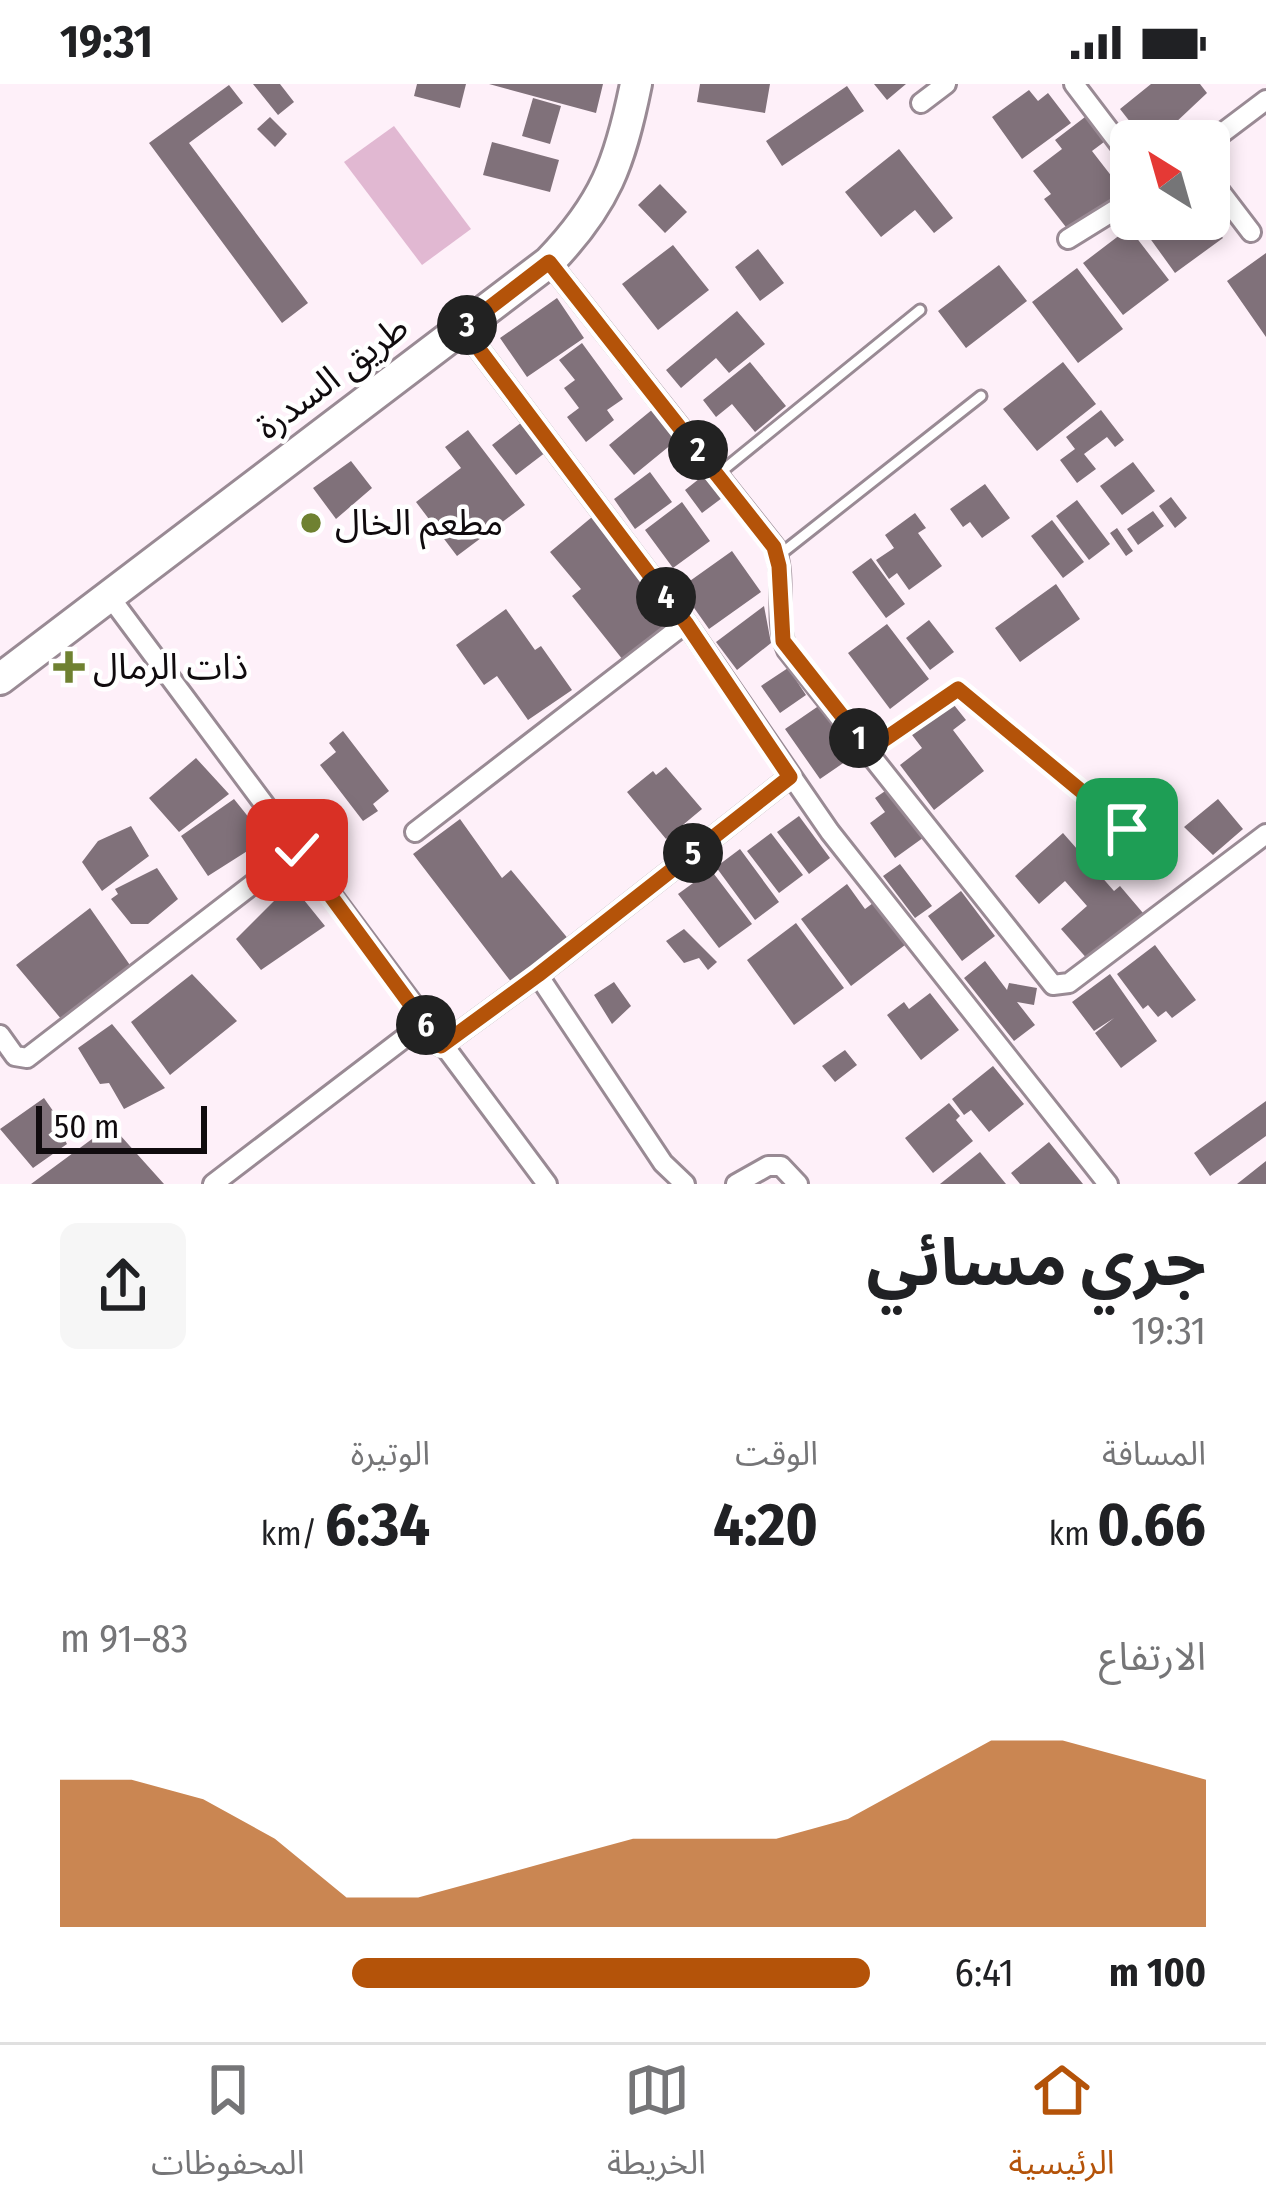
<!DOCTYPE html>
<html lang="ar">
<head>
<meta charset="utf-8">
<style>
	:root { --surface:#fff; --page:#f6f6f6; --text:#202124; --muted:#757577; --line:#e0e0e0; --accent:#b45309 }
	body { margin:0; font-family:"Fira Sans Condensed","Noto Sans Arabic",sans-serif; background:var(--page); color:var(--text); direction:rtl; height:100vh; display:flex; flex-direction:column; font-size:45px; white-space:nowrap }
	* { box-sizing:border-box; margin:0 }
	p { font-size:39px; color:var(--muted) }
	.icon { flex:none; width:66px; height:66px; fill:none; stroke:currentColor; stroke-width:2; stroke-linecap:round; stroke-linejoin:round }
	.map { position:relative; height:1100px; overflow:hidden; direction:ltr }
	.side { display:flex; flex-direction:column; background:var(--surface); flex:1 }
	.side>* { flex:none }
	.needle { width:78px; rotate:323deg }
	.buttons { position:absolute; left:1110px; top:36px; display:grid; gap:24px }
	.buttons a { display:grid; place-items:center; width:120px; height:120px; border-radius:18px; background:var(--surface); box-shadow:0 6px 18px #0003; font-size:60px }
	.scale { position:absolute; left:36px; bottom:30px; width:171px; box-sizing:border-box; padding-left:12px; border:6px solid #100b0e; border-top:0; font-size:33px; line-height:42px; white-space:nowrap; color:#100b0e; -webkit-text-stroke:9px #fff; paint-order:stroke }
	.pin { position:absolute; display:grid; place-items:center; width:102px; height:102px; color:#fff; margin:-51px; border-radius:24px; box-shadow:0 6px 18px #0006 }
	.km { position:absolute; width:60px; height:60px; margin:-30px; border-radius:50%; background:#222; color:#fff; font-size:33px; line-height:60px; text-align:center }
	.round { display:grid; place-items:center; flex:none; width:126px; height:126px; border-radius:18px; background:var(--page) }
	.summary { display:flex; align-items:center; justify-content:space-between; height:204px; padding:0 60px }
	h1 { font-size:66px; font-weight:700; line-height:90px }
	.metrics { display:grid; grid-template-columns:repeat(3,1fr); gap:18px; height:204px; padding:12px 60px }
	.metrics div { display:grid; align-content:center }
	.metrics b { font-size:60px; font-weight:700 }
	.metrics small { font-size:33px; font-weight:400 }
	.metrics p { font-size:33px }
	.chart { height:336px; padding:24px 60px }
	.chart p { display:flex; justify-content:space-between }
	.chart svg { width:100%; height:216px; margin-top:12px; fill:var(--accent); opacity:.7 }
	ul { padding:0 60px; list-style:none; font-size:39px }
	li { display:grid; grid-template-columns:192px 144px 1fr; align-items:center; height:90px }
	li i { height:30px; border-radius:15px; background:var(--accent) }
	.status { display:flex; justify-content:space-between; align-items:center; height:84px; padding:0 60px; background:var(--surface); direction:ltr }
	.status svg { height:33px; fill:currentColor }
	.dock { display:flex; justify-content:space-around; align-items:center; height:168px; border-top:3px solid var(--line); background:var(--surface); font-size:33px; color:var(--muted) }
	.dock a { display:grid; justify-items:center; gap:6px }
	.dock .on { color:var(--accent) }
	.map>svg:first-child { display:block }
</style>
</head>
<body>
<div class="status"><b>19:31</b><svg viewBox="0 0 49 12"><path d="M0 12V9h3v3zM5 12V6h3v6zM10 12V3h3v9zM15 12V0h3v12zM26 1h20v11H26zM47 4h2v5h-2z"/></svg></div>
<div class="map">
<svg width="1266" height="1100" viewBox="0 0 1266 1100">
	<rect width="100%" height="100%" fill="#fef0f9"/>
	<path fill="#e1b8d2" d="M394,42l77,103 -49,36 -78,-103z"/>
	<path fill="#80717a" d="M253,0h27l14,18 -16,13z
		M417,0h49l-6,24 -46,-12z
		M489,0h114l-7,29z
		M700,0h70l-5,29 -68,-11z
		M874,0h32l-19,16z
		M1151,0h49l7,9 -51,48h-11l-25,-32z
		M229,1l14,18 -54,40 119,160 -26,20 -133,-180z
		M847,2l17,25 -82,55 -16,-25z
		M1029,6l9,11 10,-8 23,30 -49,36 -30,-42z
		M533,14l28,8 -11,38 -28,-8z
		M270,33l17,17 -12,13 -18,-18z
		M1085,33l19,25 -12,9 31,40 -54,40 -25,-32 7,-5 -18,-23 29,-22 -7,-9z
		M492,58l67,18 -9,32 -67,-17z
		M899,65l54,69 -19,15 -19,-23 -34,27 -36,-45z
		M660,100l27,28 -22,21 -27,-28z
		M1136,135h73l14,19 -48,35z
		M1129,144l40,52 -46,35 -40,-52z
		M673,161l36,45 -51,40 -36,-46z
		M758,165l26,34 -24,18 -25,-34z
		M1266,169v84l-39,-56z
		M999,181l28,36 -61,47 -28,-37z
		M1077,184l46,61 -45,34 -46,-61z
		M557,214l27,40 -57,39 -27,-39z
		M737,227l28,33 -36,29 -13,-15 -35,30 -15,-18z
		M582,259l41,56 -16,11 7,10 -28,22 -19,-25 12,-9 -15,-20 11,-8 -16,-20z
		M750,278l36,44 -31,26 -23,-28 -16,13 -13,-17z
		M1063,278l33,42 -59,47 -34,-42z
		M653,325l25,30 -44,36 -25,-30z
		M1101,326l23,30 -9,7 -8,-10 -23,17 12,15 -19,14 -17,-23 15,-11 -9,-12z
		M522,338l24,30 -30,23 -24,-30z
		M468,346l57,75 -68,51 -41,-54 45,-34 -16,-21z
		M351,377l21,27 -36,31 -23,-31z
		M1133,378l22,29 -33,24 -22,-29z
		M650,388l22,30 -37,27 -21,-30z
		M704,391l18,23 -20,15 -17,-23z
		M985,400l25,34 -28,20 -12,-16 -7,5 -13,-18z
		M1171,413l16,21 -12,10 -16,-22z
		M1077,416l33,44 -21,16 -33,-44z
		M682,418l28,39 -37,27 -28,-38z
		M1153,427l11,15 -26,19 -11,-16z
		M915,429l11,15 -8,5 24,33 -33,24 -12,-17 -8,6 -13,-19 18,-12 -9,-13z
		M592,433l82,102 -51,41 -51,-64 9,-7 -31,-37z
		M1052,436l32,42 -21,16 -32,-42z
		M1117,444l16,23 -7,5 -16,-23z
		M732,467l29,41 -52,37 -29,-41z
		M871,474l34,46 -19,14 -34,-46z
		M1056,500l24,35 -60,43 -25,-34z
		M764,522l7,37 -34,27 -21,-28z
		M506,525l29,41 6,-4 31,44 -44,30 -31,-44 -13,9 -28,-40z
		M929,536l25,32 -24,18 -24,-32z
		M887,540l42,55 -39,30 -42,-56z
		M788,584l18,27 -26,18 -19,-27z
		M950,616l16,20 -13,10 31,41 -50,39 -34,-45 22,-17 -13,-17z
		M820,621l35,50 -35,24 -35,-50z
		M343,647l46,60 -16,13 5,7 -15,10 -43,-56 16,-13 -7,-9z
		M196,674l33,36 -50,38 -30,-34z
		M666,683l36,42 -36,30 -39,-47 26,-21 3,4z
		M891,703l36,48 -32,23 -25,-35 15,-11 -10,-14z
		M234,715l32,40 -58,37 -27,-40z
		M1218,715l25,30 -30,26 -29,-28z
		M799,732l31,42 -21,16 -32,-42z
		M460,735l42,59 9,-8 59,71 -58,42 -99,-129z
		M131,742l18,30 -47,35 -20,-29 16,-21z
		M771,749l32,42 -24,18 -32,-42z
		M1063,749l51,58 6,-5 23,27 -54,48 -28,-32 26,-23 -22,-25 -26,23 -24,-28z
		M740,765l39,53 -24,18 -39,-53z
		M900,780l32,42 -17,12 -32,-42z
		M157,784l21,31 -30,25h-17l-20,-25 7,-5 -3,-5z
		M711,786l41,54 -33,24 -41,-54z
		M291,800l34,42 -64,44 -25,-31z
		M847,800l18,25 8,-6 32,42 -54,41 -50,-67z
		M961,807l34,45 -33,25 -34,-45z
		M90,824l42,60 -70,52 -46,-55z
		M796,839l48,65 -50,37 -47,-65z
		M684,845l33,33 -9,8 -9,-12 -15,5 -18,-22z
		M1155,861l41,55 -24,18 -6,-7 -8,6 -10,-12 -5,4 -26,-35z
		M985,877l22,29 2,-7 28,5 -3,17 -17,-3 18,23 -21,16 -50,-63z
		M192,890l45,47 -67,54 -39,-53z
		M1110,890l47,67 -36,27 -26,-35 19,-15 -20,13 -22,-29z
		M614,898l17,24 -19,18 -18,-29z
		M930,909l29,37 -38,30 -34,-45 17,-13 5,7z
		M112,940l53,64 -41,21 -15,-26 -9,1 -22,-36z
		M845,966l12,15 -22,17 -13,-16z
		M993,982l31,38 -35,28 -18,-22 -7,5 -12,-16z
		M44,1014l21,30 -3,7 5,9 -34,24 -33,-39z
		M1266,1017v35l-56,40 -16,-23z
		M949,1019l11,13 -4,4 17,21 -40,32 -28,-35z
		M111,1041l53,59h-133z
		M1049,1058l34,42h-63l-9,-11z
		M980,1068l26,32h-66z
		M1266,1077v23h-29z"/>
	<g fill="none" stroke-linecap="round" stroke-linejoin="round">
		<g stroke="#998a94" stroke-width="15">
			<path id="service" d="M717,391l203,-165
				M778,472l203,-160
				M869,666l90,-61 168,140"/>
		</g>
		<g stroke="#998a94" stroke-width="24">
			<path id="minor" d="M1074,0l57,75
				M921,19l25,-19
				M1209,59l57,-43
				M1209,93l42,55
				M1068,155l63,-39
				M549,178l225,284c14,33 -1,72 13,104l266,335 16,-2 197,-149
				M463,244l223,295 144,209 278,352
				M110,513l437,587
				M415,748l271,-209
				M538,891l125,188 22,21
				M0,951l15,21 12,2 270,-208
				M441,962l97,-71 252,-198
				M213,1100l211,-161
				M736,1100l32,-18h13l17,18"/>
		</g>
		<g stroke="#998a94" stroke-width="36">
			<path id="primary" d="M0,595l549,-417c56,-58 71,-99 87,-178"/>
		</g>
		<use href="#service" stroke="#fff" stroke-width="9"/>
		<use href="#minor" stroke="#fff" stroke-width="18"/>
		<use href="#primary" stroke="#fff" stroke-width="30"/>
	</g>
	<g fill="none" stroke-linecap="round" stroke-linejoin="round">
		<g stroke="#fff" stroke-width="24">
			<path id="route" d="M297,766l144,196 97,-71 252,-198 -104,-154 -223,-295 86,-66 225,285 5,19 4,75 86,109 89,-61 169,140"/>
		</g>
		<use href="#route" stroke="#b45309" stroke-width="15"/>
	</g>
	<g fill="#6f8131" stroke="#fff" stroke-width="4.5">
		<circle cx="311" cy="439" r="12"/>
		<path d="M63 565h12v12h12v12h-12v12h-12v-12h-12v-12h12z"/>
	</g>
	<g text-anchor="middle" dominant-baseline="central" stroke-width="9" stroke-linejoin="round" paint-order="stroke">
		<g font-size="36" fill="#100b0e" stroke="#fff">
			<text transform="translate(332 293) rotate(-37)">طريق السدرة</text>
		</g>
		<g font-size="36" fill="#100b0e" stroke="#fff" text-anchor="start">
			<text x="335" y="439">مطعم الخال</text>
			<text x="93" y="583">ذات الرمال</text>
		</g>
	</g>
</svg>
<div class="buttons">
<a><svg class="needle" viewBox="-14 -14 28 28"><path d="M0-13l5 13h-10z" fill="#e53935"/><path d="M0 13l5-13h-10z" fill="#757577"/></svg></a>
</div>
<div class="scale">50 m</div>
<div class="pin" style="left:1127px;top:745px;background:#1e9e55"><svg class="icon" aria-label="arrive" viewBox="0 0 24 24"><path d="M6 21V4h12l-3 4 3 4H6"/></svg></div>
<div class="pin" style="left:297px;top:766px;background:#d93025"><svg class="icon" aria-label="check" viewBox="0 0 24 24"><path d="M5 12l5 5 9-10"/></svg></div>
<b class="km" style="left:859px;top:654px">1</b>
<b class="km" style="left:698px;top:366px">2</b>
<b class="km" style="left:467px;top:241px">3</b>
<b class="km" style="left:666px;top:513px">4</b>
<b class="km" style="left:693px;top:769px">5</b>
<b class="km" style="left:426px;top:941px">6</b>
</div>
<section class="side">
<div class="summary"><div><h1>جري مسائي</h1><p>19:31</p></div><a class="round"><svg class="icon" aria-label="share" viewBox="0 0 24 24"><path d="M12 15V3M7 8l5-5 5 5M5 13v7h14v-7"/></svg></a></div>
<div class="metrics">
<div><p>المسافة</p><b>0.66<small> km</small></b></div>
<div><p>الوقت</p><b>4:20</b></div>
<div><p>الوتيرة</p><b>6:34<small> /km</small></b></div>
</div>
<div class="chart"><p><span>الارتفاع</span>83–91 m</p>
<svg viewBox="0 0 160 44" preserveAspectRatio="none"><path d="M0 44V14L10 14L20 18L30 26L40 38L50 38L60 34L70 30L80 26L90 26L100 26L110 22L120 14L130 6L140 6L150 10L160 14V44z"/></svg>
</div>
<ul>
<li><b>100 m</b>6:41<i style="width:64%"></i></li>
</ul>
</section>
<nav class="dock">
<a class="on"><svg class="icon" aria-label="home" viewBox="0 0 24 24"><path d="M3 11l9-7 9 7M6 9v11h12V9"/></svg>الرئيسية</a>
<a><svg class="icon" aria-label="map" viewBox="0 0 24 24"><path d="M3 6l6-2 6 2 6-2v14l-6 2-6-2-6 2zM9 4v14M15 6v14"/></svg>الخريطة</a>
<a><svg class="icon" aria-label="saved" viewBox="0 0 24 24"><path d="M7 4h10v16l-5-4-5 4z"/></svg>المحفوظات</a>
</nav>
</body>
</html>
